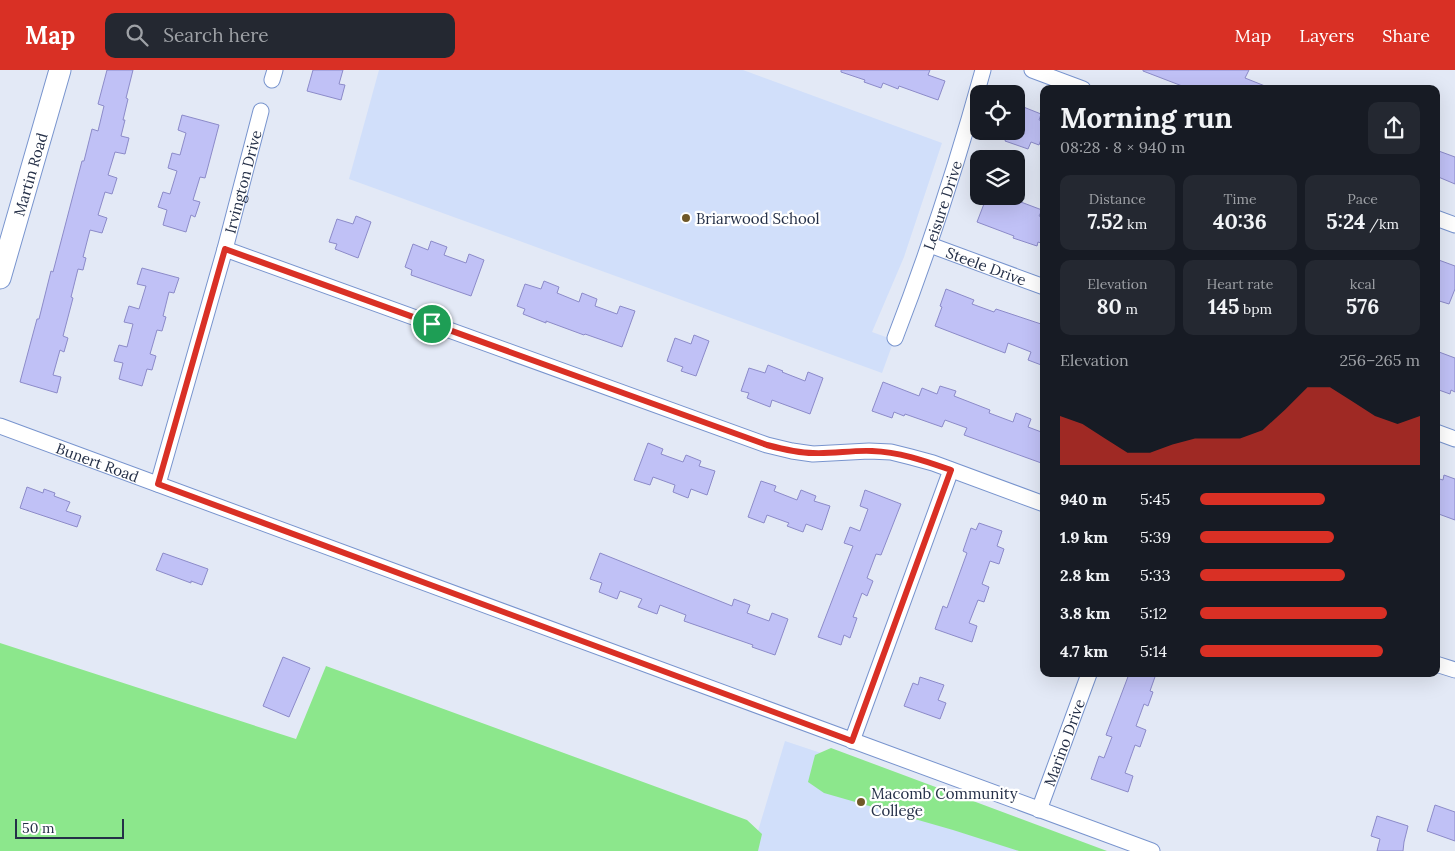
<!DOCTYPE html>
<html lang="en">
<head>
<meta charset="utf-8">
<style>
	:root { --surface:#171b24; --page:#242831; --text:#f1f3f6; --muted:#9ea1a6; --accent:#d93025 }
	body { margin:0; font-family:Lora,serif; background:var(--page); color:var(--text); height:100vh; display:flex; flex-direction:column; font-size:19px; white-space:nowrap }
	* { box-sizing:border-box; margin:0 }
	p { font-size:16px; color:var(--muted) }
	.icon { flex:none; width:28px; height:28px; fill:none; stroke:currentColor; stroke-width:2; stroke-linecap:round; stroke-linejoin:round }
	.map { position:relative; flex:1; overflow:hidden }
	.sheet { position:absolute; left:1040px; top:15px; width:400px; height:592px; display:flex; flex-direction:column; background:var(--surface); border-radius:10px; box-shadow:0 5px 20px #0002 }
	.sheet>* { flex:none }
	.tools { position:absolute; left:970px; top:15px; display:grid; gap:10px }
	.tools a { display:grid; place-items:center; width:55px; height:55px; border-radius:10px; background:var(--surface); box-shadow:0 5px 20px #0002; font-size:25px }
	.scale { position:absolute; left:15px; bottom:12px; width:109px; box-sizing:border-box; padding-left:5px; border:2px solid #253048; border-top:0; font-size:14px; line-height:18px; white-space:nowrap; color:#253048; -webkit-text-stroke:4px #fff; paint-order:stroke }
	.pin { position:absolute; display:grid; place-items:center; width:42px; height:42px; color:#fff; margin:-21px; border:2px solid #fff; border-radius:50%; box-shadow:0 1px 5px #0007 }
	.round { display:grid; place-items:center; flex:none; width:52px; height:52px; border-radius:10px; background:var(--page) }
	.summary { display:flex; align-items:center; justify-content:space-between; height:85px; padding:0 20px }
	h1 { font-size:28px; font-weight:800; line-height:38px }
	.figures { display:grid; grid-template-columns:repeat(3,1fr); gap:8px; height:85px; padding:5px 20px }
	.figures div { display:grid; align-content:center; border-radius:10px; background:var(--page); text-align:center }
	.figures b { font-size:21px; font-weight:800 }
	.figures small { font-size:14px; font-weight:400 }
	.figures p { font-size:14px }
	.chart { height:140px; padding:10px 20px }
	.chart p { display:flex; justify-content:space-between }
	.chart svg { width:100%; height:90px; margin-top:5px; fill:var(--accent); opacity:.7 }
	ul { padding:0 20px; list-style:none; font-size:16px }
	li { display:grid; grid-template-columns:80px 60px 1fr; align-items:center; height:38px }
	li i { height:12px; border-radius:6px; background:var(--accent) }
	header { display:flex; align-items:center; gap:30px; box-sizing:border-box; height:70px; padding:0 25px; background:var(--accent); color:#fff }
	header strong { font-size:24px }
	nav { display:flex; gap:28px; margin-inline-start:auto; font-size:18px }
	.search { width:350px; height:45px; background:var(--page); display:flex; align-items:center; gap:12px; box-sizing:border-box; padding:0 18px; border-radius:10px; color:var(--muted); font-size:19px }
	.map>svg:first-child { display:block }
</style>
</head>
<body>
<header>
<strong>Map</strong>
<div class="search"><svg class="icon" aria-label="search" viewBox="0 0 24 24"><circle cx="10" cy="10" r="6"/><path d="M15 15l6 6"/></svg>Search here</div>
<nav><a>Map</a><a>Layers</a><a>Share</a></nav>
</header>
<div class="map">
<svg width="1455" height="781" viewBox="0 0 1455 781">
	<rect width="100%" height="100%" fill="#e3e9f6"/>
	<path fill="#d1dffa" d="M379,0h364l199,73 -38,114 -32,75 22,8 -12,33 -533,-194z
		M785,671l36,12 267,98h-336z"/>
	<path fill="#8ce78c" d="M0,573l296,96 30,-73 421,154 15,14 -4,17h-758z
		M831,678l276,103h-88l-66,-21 -129,-37 -16,-11 7,-27z"/>
	<path fill="#c0c1f6" stroke="#8c8bc9" d="M107,0h26l-7,28 2,1 -5,21h2l-4,16 8,2 -4,16 -10,-2 -7,23 9,3 -5,16 -7,-2 -7,23 9,3 -5,15 -12,-3 -7,27 3,1 -3,12 -5,-1 -7,28 2,1 -10,38 5,2 -4,14 -4,-2 -7,25 8,2 -4,16 -37,-11 17,-63h2l12,-48 2,1 29,-111h2l8,-32 6,2 6,-25 -6,-2z
		M313,0h30l-4,14 6,1 -4,15 -34,-9z
		M841,0h89l-2,5 17,6 -7,19 -39,-14 -1,3 -15,-6 -2,5 -17,-6 1,-2 -24,-8z
		M1143,0h106l-4,8 25,10 -1,1h-79l-47,-18z
		M1016,34l25,10 -2,6 5,1v10l-5,14 -8,-3 -3,7 -23,-8 3,-10h8z
		M182,45l37,10 -14,53 -5,-1 -7,23 7,2 -5,15 -4,-2 -5,17 -23,-7 4,-15 -9,-3 5,-15 7,2 7,-23 -9,-3 4,-15 8,2 6,-22 -8,-3z
		M1436,80l19,7v27l-19,-8z
		M987,126h18l37,14 -3,6 5,2v26l-6,-2 -1,4 -24,-8 1,-2 -37,-14z
		M356,146l15,6 -13,36 -23,-9 2,-5 -8,-2 8,-23 16,5z
		M431,171l16,6 -3,8 22,8 3,-9 15,6 -13,36 -60,-21 1,-5 -7,-3 8,-23 15,6z
		M1436,189l19,7v23l-6,15 -13,-4z
		M142,198l37,10 -5,15 -5,-1 -6,24 3,1 -4,14 -5,-1 -7,24 6,2 -4,14 -5,-1 -5,17 -23,-7 4,-16 -9,-2 5,-16 8,2 6,-23 -9,-2 5,-16 10,3 7,-23 -9,-2z
		M544,211l15,6 -2,6 22,9 3,-9 15,6 -2,7 22,8 3,-8 15,5 -13,36 -37,-13 -1,1 -38,-14v2l-23,-9 2,-5 -8,-3 8,-22 16,5z
		M946,219l28,11 -2,4 22,8 2,-3 48,16v41l-16,-6 3,-8 -23,-9 -3,10 -70,-27 7,-19 -2,-1z
		M694,265l15,6 -13,35 -15,-5 2,-4 -16,-6 8,-23 16,6z
		M1439,282l16,6v34l-4,-2 -1,4 -14,-5v-31z
		M768,295l15,6 -1,1 23,9 3,-9 15,6 -13,36 -38,-14 -2,7 -23,-9 2,-5 -8,-2 8,-23 16,5z
		M883,312l36,14 3,-8 15,6 3,-8 16,5 -2,5 36,14 -1,3 24,9 3,-9 15,6 -3,8 16,6v31l-80,-29 3,-7 -22,-8 -3,7 -37,-13 -1,2 -10,-4 -2,6 -20,-7z
		M648,373l15,6 -2,5 22,8 3,-7 15,6 -2,5 16,5 -8,24 -16,-6 -3,9 -15,-6 2,-7 -22,-8 -3,8 -16,-5z
		M1444,405l11,4v41l-19,-7v-35l7,2z
		M761,411l15,5 -2,5 23,9 4,-10 15,6 -2,5 16,5 -8,24 -16,-6 -3,8 -16,-6 2,-3 -22,-8 -3,8 -16,-6z
		M27,417l16,6 1,-4 11,4 -1,3 16,6 -4,9 15,5 -4,11 -57,-19z
		M865,420l36,14 -20,51 -5,-1 -9,24 6,3 -6,15 -5,-3 -9,24 4,1 -7,20 -6,-3 -3,10 -23,-8 35,-91 -9,-3 6,-16 10,4 8,-22 -8,-3z
		M979,453l23,8 -5,15 7,3 -5,15 -9,-3 -8,23 7,3 -5,15 -6,-2 -9,23 8,3 -5,16 -37,-13 8,-23 4,2 20,-55 -4,-2 8,-23 5,2z
		M163,483l45,16 -6,16 -11,-4v2l-35,-13z
		M600,483l132,53 2,-7 16,6 -3,8 22,8 3,-8 16,6 -13,36 -23,-8 1,-2 -69,-24 2,-6 -26,-10 -3,9 -19,-7 4,-8 -22,-8 -3,8 -18,-7 3,-9 -12,-4z
		M283,587l27,11 -21,49 -26,-11z
		M1129,604h27l-6,17 3,1 -5,14 -4,-2 -8,22 10,4 -6,17 -5,-2 -10,28 8,3 -5,16 -37,-13 8,-23 5,2 8,-21 -6,-2z
		M920,607l24,8 -6,15 8,3 -6,16 -36,-13 9,-23 5,2z
		M1435,735l20,7v29l-28,-10z
		M1377,746l31,10 -4,16 -1,9h-26l3,-12 -9,-3z"/>
	<g fill="none" stroke-linecap="round" stroke-linejoin="round">
		<g stroke="#7894ce" stroke-width="17">
			<g id="street">
				<path d="M1032,0l51,19"/>
				<path d="M272,10l3,-10"/>
				<path d="M1436,148l19,7"/>
				<path id="s1" d="M930,175l114,42"/>
				<path d="M225,179l542,196 25,6 21,3 56,-3 22,1 20,5 22,6 111,41"/>
				<path id="s2" d="M895,268c34,-88 63,-177 88,-268"/>
				<path id="s3" d="M0,356l1152,425"/>
				<path d="M1436,362l19,7"/>
				<path id="s4" d="M158,414l67,-235 36,-138"/>
				<path d="M1436,594l19,6"/>
				<path d="M852,671l99,-271"/>
				<path id="s5" d="M1039,740l50,-136"/>
			</g>
		</g>
		<g stroke="#7894ce" stroke-width="23">
			<g id="secondary">
				<path id="s6" d="M0,208l60,-208"/>
			</g>
		</g>
		<use href="#street" stroke="#fff" stroke-width="15"/>
		<use href="#secondary" stroke="#fff" stroke-width="21"/>
	</g>
	<g fill="none" stroke-linecap="round" stroke-linejoin="round">
		<g stroke="#fff" stroke-width="10">
			<path id="route" d="M225,179l542,196c15,4 31,8 46,8 20,1 39,-3 59,-2 28,1 53,10 79,19l-99,271 -694,-257z"/>
		</g>
		<use href="#route" stroke="#d93025" stroke-width="6"/>
	</g>
	<g fill="#6f5828" stroke="#fff" stroke-width="2">
		<circle cx="686" cy="148" r="5"/>
		<circle cx="861" cy="732" r="5"/>
	</g>
	<g text-anchor="middle" dominant-baseline="central" stroke-width="4.5" stroke-linejoin="round" paint-order="stroke">
		<g font-size="15" fill="#253048" stroke="#fff">
			<text stroke="none"><textPath href="#s6" startOffset="108">Martin Road</textPath></text>
			<text stroke="none"><textPath href="#s4" startOffset="314">Irvington Drive</textPath></text>
			<text stroke="none"><textPath href="#s2" startOffset="141">Leisure Drive</textPath></text>
			<text stroke="none"><textPath href="#s1" startOffset="60">Steele Drive</textPath></text>
			<text stroke="none"><textPath href="#s3" startOffset="104">Bunert Road</textPath></text>
			<text stroke="none"><textPath href="#s5" startOffset="72">Marino Drive</textPath></text>
		</g>
		<g font-size="15" fill="#253048" stroke="#fff" text-anchor="start">
			<text x="696" y="148">Briarwood School</text>
			<text x="871" y="723">Macomb Community<tspan x="871" dy="17">College</tspan></text>
		</g>
	</g>
</svg>
<div class="tools">
<a><svg class="icon" aria-label="locate" viewBox="0 0 24 24"><circle cx="12" cy="12" r="6"/><path d="M12 2v4M12 18v4M2 12h4M18 12h4"/></svg></a>
<a><svg class="icon" aria-label="layers" viewBox="0 0 24 24"><path d="M12 4l9 5-9 5-9-5zM3 14l9 5 9-5"/></svg></a>
</div>
<div class="scale">50 m</div>
<div class="pin" style="left:432px;top:254px;background:#1e9e55"><svg class="icon" aria-label="arrive" viewBox="0 0 24 24"><path d="M6 21V4h12l-3 4 3 4H6"/></svg></div>
<section class="sheet">
<div class="summary"><div><h1>Morning run</h1><p>08:28 · 8 × 940 m</p></div><a class="round"><svg class="icon" aria-label="share" viewBox="0 0 24 24"><path d="M12 15V3M7 8l5-5 5 5M5 13v7h14v-7"/></svg></a></div>
<div class="figures">
<div><p>Distance</p><b>7.52<small> km</small></b></div>
<div><p>Time</p><b>40:36</b></div>
<div><p>Pace</p><b>5:24<small> /km</small></b></div>
</div>
<div class="figures">
<div><p>Elevation</p><b>80<small> m</small></b></div>
<div><p>Heart rate</p><b>145<small> bpm</small></b></div>
<div><p>kcal</p><b>576</b></div>
</div>
<div class="chart"><p><span>Elevation</span>256–265 m</p>
<svg viewBox="0 0 160 44" preserveAspectRatio="none"><path d="M0 44V20L10 24L20 31L30 38L40 38L50 34L60 31L70 31L80 31L90 27L100 17L110 6L120 6L130 13L140 20L150 24L160 20V44z"/></svg>
</div>
<ul>
<li><b>940 m</b>5:45<i style="width:57%"></i></li>
<li><b>1.9 km</b>5:39<i style="width:61%"></i></li>
<li><b>2.8 km</b>5:33<i style="width:66%"></i></li>
<li><b>3.8 km</b>5:12<i style="width:85%"></i></li>
<li><b>4.7 km</b>5:14<i style="width:83%"></i></li>
</ul>
</section>
</div>
</body>
</html>
